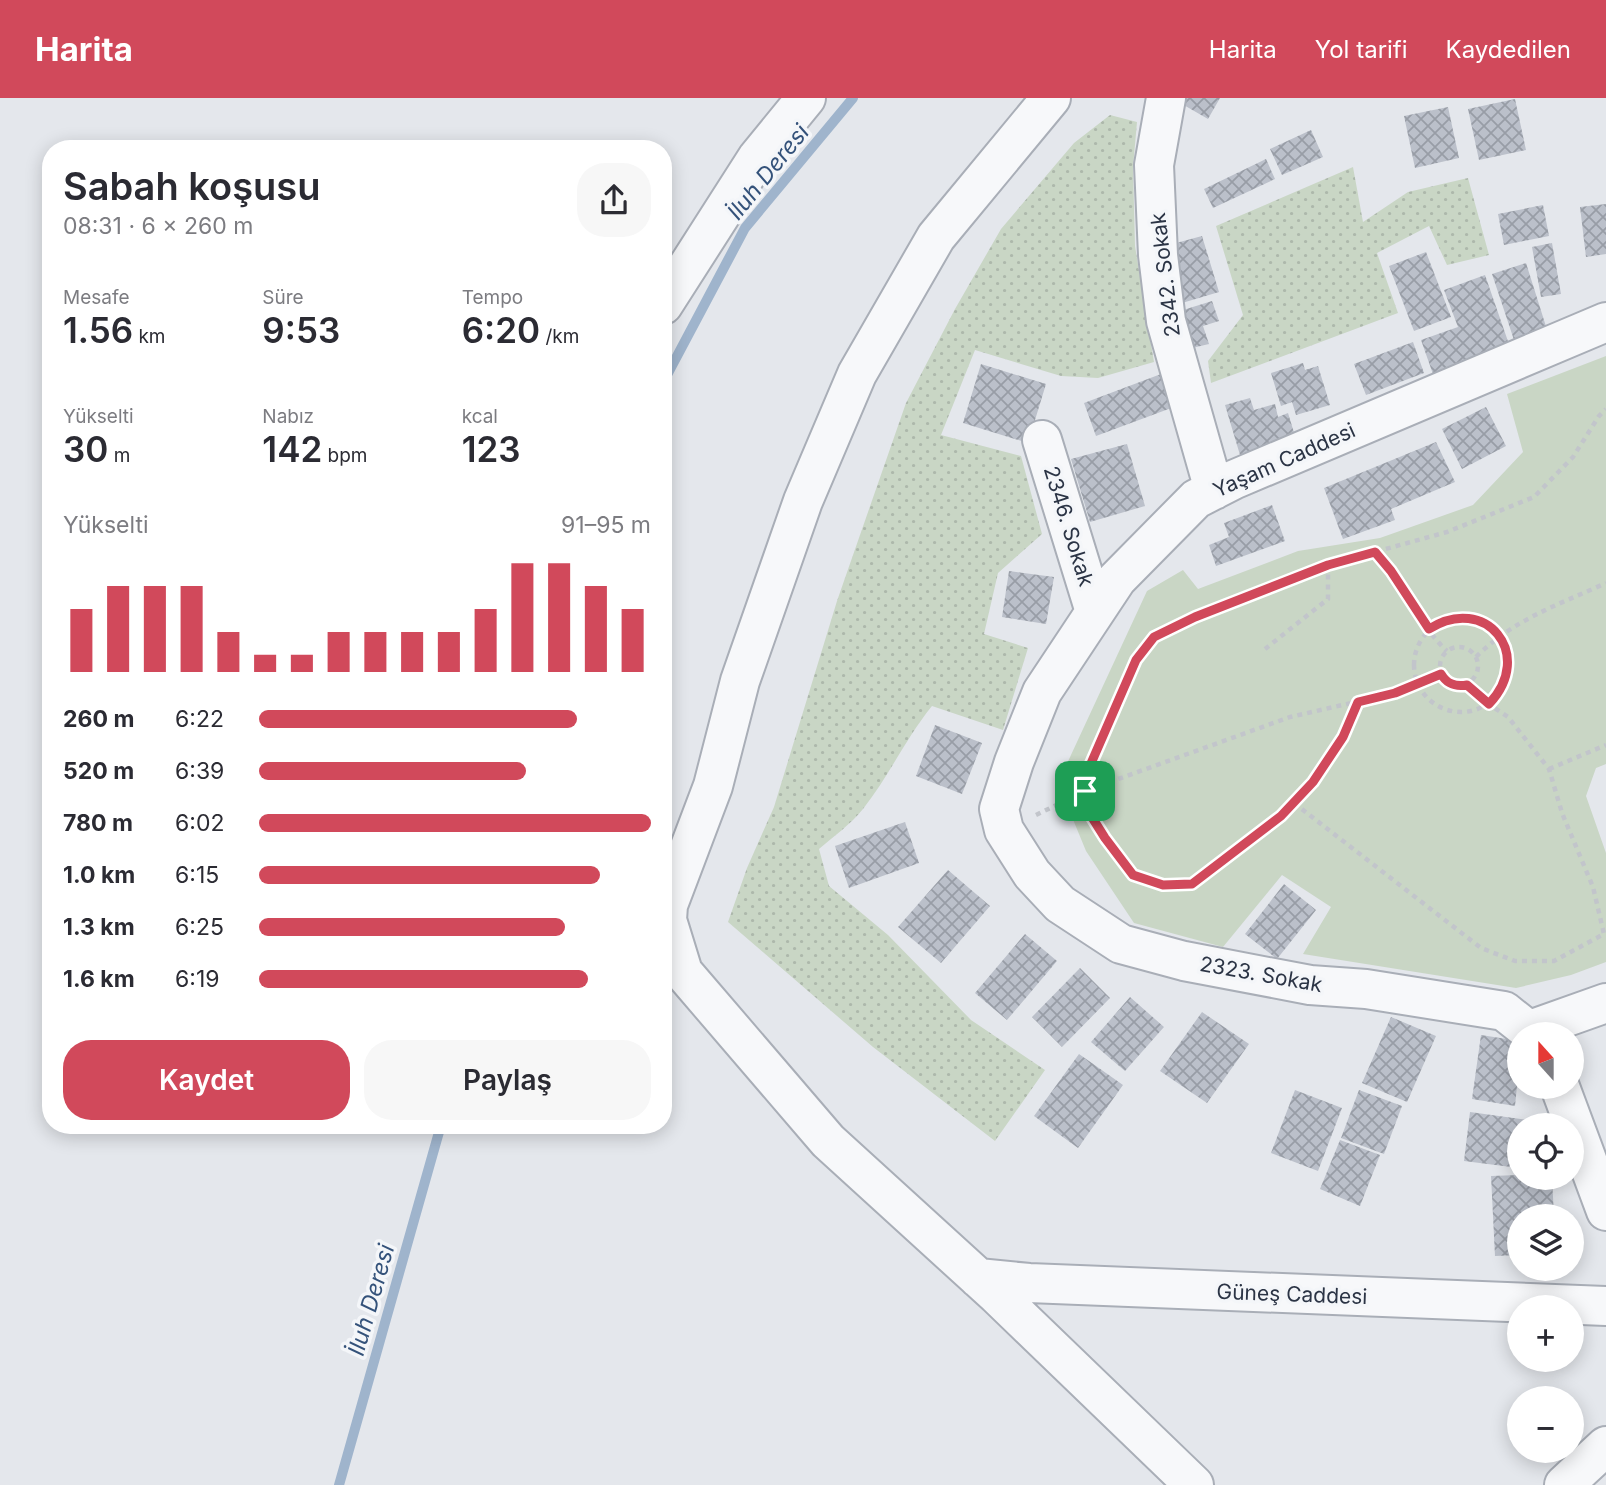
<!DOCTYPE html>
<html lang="tr">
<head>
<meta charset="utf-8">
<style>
	:root { --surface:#fff; --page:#f7f7f7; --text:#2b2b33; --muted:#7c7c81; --accent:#d1495b }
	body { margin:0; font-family:Inter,sans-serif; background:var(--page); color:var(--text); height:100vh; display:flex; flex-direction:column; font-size:26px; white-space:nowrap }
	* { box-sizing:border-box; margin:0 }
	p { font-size:23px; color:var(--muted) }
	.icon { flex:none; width:38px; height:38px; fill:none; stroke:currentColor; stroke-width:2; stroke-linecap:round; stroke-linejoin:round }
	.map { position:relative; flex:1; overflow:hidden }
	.side { position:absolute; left:42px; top:42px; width:630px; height:994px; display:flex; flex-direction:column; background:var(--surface); border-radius:28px; box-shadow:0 4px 18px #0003 }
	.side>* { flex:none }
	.needle { width:46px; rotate:339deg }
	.buttons { position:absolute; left:1507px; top:924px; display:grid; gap:14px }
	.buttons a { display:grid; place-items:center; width:77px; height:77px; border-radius:50%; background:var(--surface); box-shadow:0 4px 18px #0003; font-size:35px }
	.pin { position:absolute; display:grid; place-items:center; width:60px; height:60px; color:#fff; margin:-30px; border-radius:14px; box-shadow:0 4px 10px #0006 }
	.round { display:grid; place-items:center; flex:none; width:74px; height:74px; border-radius:28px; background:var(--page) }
	.summary { display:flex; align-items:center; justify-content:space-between; height:119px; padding:0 21px }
	h1 { font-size:38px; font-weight:600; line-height:52px }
	.stats { display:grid; grid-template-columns:repeat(3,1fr); gap:10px; height:119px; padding:7px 21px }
	.stats div { display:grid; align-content:center }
	.stats b { font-size:35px; font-weight:600 }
	.stats small { font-size:19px; font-weight:400 }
	.stats p { font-size:19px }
	.chart { height:196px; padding:14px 21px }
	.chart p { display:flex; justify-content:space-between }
	.chart svg { width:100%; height:126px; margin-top:7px; stroke:var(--accent); stroke-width:6 }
	.button { display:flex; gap:14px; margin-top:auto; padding:14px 21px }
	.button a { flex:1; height:80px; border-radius:28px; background:var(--accent); color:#fff; font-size:28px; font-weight:600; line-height:80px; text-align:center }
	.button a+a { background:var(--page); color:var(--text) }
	ul { padding:0 21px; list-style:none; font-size:23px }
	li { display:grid; grid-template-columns:112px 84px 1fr; align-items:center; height:52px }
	li i { height:18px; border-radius:9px; background:var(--accent) }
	header { display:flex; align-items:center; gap:42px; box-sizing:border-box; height:98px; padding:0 35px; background:var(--accent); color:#fff }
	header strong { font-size:33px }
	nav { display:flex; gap:38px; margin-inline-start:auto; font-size:24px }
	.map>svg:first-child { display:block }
</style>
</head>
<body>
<header>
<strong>Harita</strong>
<nav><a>Harita</a><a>Yol tarifi</a><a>Kaydedilen</a></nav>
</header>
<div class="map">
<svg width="1606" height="1387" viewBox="0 0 1606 1387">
	<defs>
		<pattern id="grass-dots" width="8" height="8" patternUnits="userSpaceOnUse" patternTransform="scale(1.75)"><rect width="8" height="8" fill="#c9d6c5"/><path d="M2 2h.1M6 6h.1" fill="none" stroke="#adb8ab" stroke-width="1.8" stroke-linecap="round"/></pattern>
		<pattern id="building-cross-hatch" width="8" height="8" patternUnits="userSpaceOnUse" patternTransform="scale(1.75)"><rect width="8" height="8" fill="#bbc0ca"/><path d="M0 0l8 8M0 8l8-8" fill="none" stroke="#989da6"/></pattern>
	</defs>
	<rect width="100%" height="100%" fill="#e4e7ec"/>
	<path fill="url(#grass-dots)" d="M1110,17l27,7 -4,45 2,79 19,116 -56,16 -37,-2 -86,-26 -34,85 80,21 21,78 -44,39 -14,61 44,14 -25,82 -71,-24c-26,32 -43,70 -69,103 -12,15 -30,28 -44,40l10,37 59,49 83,85 74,50 -50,71 -122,-94 -145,-125 19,-54 27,-61 63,-206 69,-198 49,-94 46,-80 73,-86z
		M1353,69l10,55 45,-30 60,-14 21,77 -42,10 -18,-39 -52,27 21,60 -187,70 -3,-22 35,-46 -27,-89z"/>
	<path fill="#c9d6c5" d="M1606,258v408l-10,4 -10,28 20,57v109l-35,13 -55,13 -213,-34 28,-47 -49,-32 -59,72 -89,-24 -48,-72 -28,-68 89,-192 36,-21 15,19 100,-38 82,-13 93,-33 50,-53 -16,-58z"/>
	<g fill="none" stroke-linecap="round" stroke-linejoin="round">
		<path stroke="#9fb4cc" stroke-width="10" d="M663,291l4,-14 78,-147 108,-130
			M339,1387l102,-360"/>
	</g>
	<path fill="url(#building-cross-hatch)" d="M1185,0h35l-12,21 -26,-15z
		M1515,1l11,51 -47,10 -11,-51z
		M1448,9l11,51 -44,10 -11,-52z
		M1311,32l12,27 -41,18 -12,-26z
		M1266,61l9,20 -62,29 -9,-19z
		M1606,106v50l-20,3 -6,-50z
		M1543,107l6,31 -45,9 -6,-31z
		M1202,138l17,56 -37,11 -17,-57z
		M1552,145l9,51 -20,3 -9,-50z
		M1426,154l25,65 -37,14 -25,-65z
		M1526,165l23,73 -33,10 -24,-72z
		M1485,177l26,75 -77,27 -13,-37 37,-13 -14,-37z
		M1212,203l7,20 -16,5 6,18 -17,4 -12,-37z
		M1413,244l11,31 -58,22 -12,-31z
		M1303,265l2,7 13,-4 12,39 -34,10 -4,-13 -11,4 -10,-33z
		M981,266l65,20 -18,59 -65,-20z
		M1161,276l13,33 -78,29 -12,-33z
		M1250,300l4,12 21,-6 3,13 10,-4 8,26 -56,16 -15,-50z
		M1486,309l20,39 -44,23 -20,-40z
		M1436,344l19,40 -64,27 4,11 -52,19 -19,-51z
		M1127,346l18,62 -55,16 -19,-63z
		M1272,407l13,36 -69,25 -7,-21 20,-8 -5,-14z
		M1009,473l45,6 -8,47 -44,-7z
		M935,627l47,18 -20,51 -46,-18z
		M905,724l14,41 -70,25 -14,-42z
		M948,772l42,36 -49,57 -43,-36z
		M1284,786l32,26 -39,49 -32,-25z
		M1025,836l32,27 -50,59 -32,-27z
		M1080,870l30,30 -48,49 -30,-30z
		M1130,899l34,30 -39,44 -34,-29z
		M1202,914l47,32 -42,59 -47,-32z
		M1391,919l45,19 -29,66 -45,-19z
		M1481,937l32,5 -4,25 10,1 -4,40 -43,-7z
		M1079,956l44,31 -45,63 -44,-32z
		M1295,992l47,18 -24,63 -47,-18z
		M1359,992l43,16 -18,48 -43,-16z
		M1470,1014l57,8v5h-8v43l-55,-7z
		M1340,1042l40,15 -20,51 -40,-17z
		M1519,1077v3h33l2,38h-35v39l-24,1 -4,-80z"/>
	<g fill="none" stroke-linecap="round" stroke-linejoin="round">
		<g stroke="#a9aeb7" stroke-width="42">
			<path id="minor" d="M1051,0l-115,139 -79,137 -54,127 -63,180 -27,105 -45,119 -1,15 16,52 145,169 169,154 197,190
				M1166,0l-12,67 4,90 8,66 48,169
				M663,207l94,-147 49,-60
				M1042,342l53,172
				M1530,932l76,-27
				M1533,936l-29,-23 -138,-22 -56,-4 -126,-24 -63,-17 -61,-40 -28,-30 -28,-44 -5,-21 15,-47 28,-70 75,-113 79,-80 37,-19 373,-158
				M1560,989l46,124
				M978,1180l51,5 577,23
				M1564,1387l42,-39"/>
		</g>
		<path stroke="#c2c5cb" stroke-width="4.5" stroke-dasharray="5 5" stroke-linecap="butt" d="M1375,454c25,30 45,74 72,99
			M1414 567a47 47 0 1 1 94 0a47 47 0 1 1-94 0Z
			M1440 568a19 19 0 1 1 38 0a19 19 0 1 1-38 0Z
			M1265,551l63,-50v-34
			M1476,559c38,-38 82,-52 130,-74
			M1358,604l-15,35 -30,45 -32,34 -89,68 -29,1 -30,-10 -28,-37 -22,-35 6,-35 47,-108 19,-23 40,-20 133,-52 119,-33 87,-35 39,-40 26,-41 7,-7
			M1549,671l57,-24
			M1294,705l187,145 34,13h39l50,-27 -11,-47 -31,-74 -13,-44 -41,-52 -31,-21 -10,-11
			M1036,717l49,-24 205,-74 105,-24 46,-19"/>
		<use href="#minor" stroke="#f7f8fa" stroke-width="38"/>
	</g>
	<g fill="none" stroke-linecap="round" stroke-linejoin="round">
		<g stroke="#fff" stroke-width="14">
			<path id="route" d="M1375,454l16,19 38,58c56,-36 107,25 60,75l-22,-19c-12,2 -20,-1 -26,-11l-46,19 -37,9 -15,35 -30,45 -32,34 -89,68 -29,1 -30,-10 -28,-37 -22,-35 6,-35 47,-108 18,-23 41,-20 133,-52z"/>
		</g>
		<use href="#route" stroke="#d1495b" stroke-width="9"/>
	</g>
	<g text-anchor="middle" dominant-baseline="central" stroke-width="7" stroke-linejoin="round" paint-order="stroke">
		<g font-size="21" fill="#2b3445" stroke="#f4f6f9">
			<text transform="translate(1165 177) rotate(-97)">2342. Sokak</text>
			<text transform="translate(1284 362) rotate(-24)">Yaşam Caddesi</text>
			<text transform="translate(1069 428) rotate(73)">2346. Sokak</text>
			<text transform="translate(1261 876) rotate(10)">2323. Sokak</text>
			<text transform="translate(1292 1196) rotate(2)">Güneş Caddesi</text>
		</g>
		<g font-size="23" font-style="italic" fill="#34527a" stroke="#f4f6f9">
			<text transform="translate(768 74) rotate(-51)">İluh Deresi</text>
			<text transform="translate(371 1202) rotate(-74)">İluh Deresi</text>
		</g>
	</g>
</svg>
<div class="buttons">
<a><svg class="needle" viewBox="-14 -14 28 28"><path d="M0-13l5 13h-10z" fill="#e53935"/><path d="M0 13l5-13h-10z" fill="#7c7c81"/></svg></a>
<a><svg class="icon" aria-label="locate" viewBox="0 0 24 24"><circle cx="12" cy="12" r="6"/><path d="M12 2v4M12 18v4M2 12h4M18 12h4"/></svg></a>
<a><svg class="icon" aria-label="layers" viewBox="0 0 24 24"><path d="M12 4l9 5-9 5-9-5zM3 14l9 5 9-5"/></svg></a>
<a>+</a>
<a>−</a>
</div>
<div class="pin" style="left:1085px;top:693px;background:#1e9e55"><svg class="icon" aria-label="arrive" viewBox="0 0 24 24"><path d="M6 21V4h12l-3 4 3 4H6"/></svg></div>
<section class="side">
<div class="summary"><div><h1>Sabah koşusu</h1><p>08:31 · 6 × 260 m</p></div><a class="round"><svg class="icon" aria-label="share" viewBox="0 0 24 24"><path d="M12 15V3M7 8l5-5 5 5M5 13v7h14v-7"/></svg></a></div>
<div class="stats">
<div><p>Mesafe</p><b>1.56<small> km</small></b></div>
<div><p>Süre</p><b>9:53</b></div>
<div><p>Tempo</p><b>6:20<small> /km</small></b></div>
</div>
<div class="stats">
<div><p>Yükselti</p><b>30<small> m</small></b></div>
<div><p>Nabız</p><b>142<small> bpm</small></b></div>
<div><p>kcal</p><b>123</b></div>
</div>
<div class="chart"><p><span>Yükselti</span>91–95 m</p>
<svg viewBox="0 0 160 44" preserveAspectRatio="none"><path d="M5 44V22M15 44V14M25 44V14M35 44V14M45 44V30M55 44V38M65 44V38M75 44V30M85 44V30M95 44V30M105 44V30M115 44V22M125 44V6M135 44V6M145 44V14M155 44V22"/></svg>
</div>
<ul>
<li><b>260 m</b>6:22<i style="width:81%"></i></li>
<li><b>520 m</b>6:39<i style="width:68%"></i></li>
<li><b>780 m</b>6:02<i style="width:100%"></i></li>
<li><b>1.0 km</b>6:15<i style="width:87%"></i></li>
<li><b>1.3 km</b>6:25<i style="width:78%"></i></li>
<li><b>1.6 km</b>6:19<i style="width:84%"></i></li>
</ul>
<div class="button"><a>Kaydet</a><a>Paylaş</a></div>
</section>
</div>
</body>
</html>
